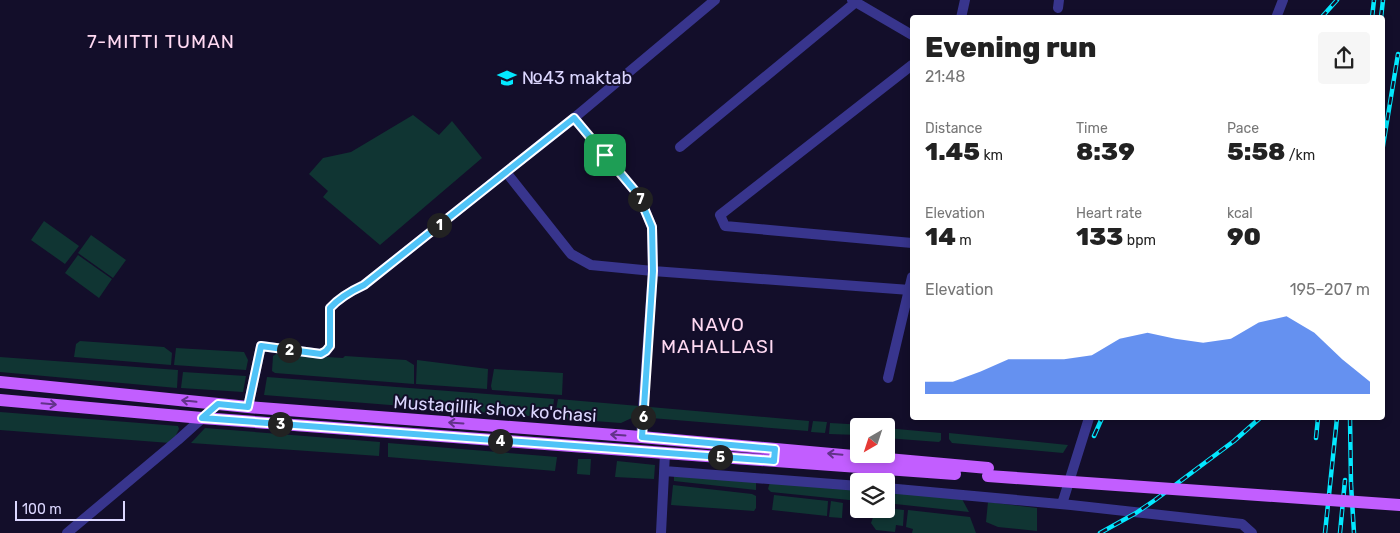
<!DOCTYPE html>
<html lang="en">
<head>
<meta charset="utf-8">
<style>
	:root { --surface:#fff; --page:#f6f6f6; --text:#222; --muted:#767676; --accent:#2563eb }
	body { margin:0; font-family:Rubik,sans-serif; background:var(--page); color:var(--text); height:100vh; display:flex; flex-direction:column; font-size:19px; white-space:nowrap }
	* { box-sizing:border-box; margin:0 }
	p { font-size:16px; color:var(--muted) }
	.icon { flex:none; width:28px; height:28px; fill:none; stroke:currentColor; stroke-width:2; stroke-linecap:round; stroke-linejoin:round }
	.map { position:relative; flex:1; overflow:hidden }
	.panel { position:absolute; left:910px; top:15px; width:475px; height:405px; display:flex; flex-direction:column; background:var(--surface); border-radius:5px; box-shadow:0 2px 8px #0003 }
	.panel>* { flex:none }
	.needle { width:32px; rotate:219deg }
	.tools { position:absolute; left:850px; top:418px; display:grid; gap:10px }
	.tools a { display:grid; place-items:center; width:45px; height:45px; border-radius:5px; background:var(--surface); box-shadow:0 2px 8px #0003; font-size:25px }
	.scale { position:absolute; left:15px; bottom:12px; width:110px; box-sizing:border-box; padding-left:5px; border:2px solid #dcd7ff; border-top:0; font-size:14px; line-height:18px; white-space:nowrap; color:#dcd7ff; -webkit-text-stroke:4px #130e2a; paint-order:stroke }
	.pin { position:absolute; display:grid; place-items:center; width:42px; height:42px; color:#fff; margin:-21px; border-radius:10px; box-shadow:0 2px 8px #0006 }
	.km { position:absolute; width:25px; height:25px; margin:-12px; border-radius:50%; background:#222; color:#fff; font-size:14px; line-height:25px; text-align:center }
	.round { display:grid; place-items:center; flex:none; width:52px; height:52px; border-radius:5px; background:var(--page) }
	.summary { display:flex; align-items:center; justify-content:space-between; height:85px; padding:0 15px }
	h1 { font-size:28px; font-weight:800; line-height:38px }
	.stats { display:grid; grid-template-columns:repeat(3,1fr); gap:8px; height:85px; padding:5px 15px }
	.stats div { display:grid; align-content:center }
	.stats b { font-size:25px; font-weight:800 }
	.stats small { font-size:14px; font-weight:400 }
	.stats p { font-size:14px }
	.chart { height:140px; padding:10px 15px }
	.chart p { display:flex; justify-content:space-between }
	.chart svg { width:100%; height:90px; margin-top:5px; fill:var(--accent); opacity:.7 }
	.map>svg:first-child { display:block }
</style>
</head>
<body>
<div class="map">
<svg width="1400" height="533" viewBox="0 0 1400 533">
	<rect width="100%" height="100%" fill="#130e2a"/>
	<path fill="#103533" d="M413,115l26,20 13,-14 30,37 -102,87 -57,-48 5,-6 -19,-17 14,-16 28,-6z
		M44,221l35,25 -14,18 -34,-24z
		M91,235l35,25 -13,18 -35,-25z
		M78,255l34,24 -13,19 -34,-25z
		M80,341l84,6 8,6 -1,12 -97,-8 2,-13z
		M176,348l68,4 4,8 -2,10 -72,-5z
		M276,354l67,4 2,-2 61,4 8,5v19l-139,-11 -3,-2 1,-15z
		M0,357l178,13 -1,18 -177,-16z
		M417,360l71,9 -1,20 -71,-5z
		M494,369l69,4 -1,22 -70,-5 -1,-4z
		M183,372l63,4 -3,16 -62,-4z
		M267,377l287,22 -1,9 -6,-1v3l-7,1 -1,2 -10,3 -265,-21z
		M558,399l81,7v5l-3,5 -15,7 -53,-4 -9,-4v-3l-3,-2z
		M650,407l159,14 -1,10 -157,-13 -2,-3z
		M0,412l178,14 1,3 -4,8 -5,6 -170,-13z
		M813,421l14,1 -2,11 -14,-1z
		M830,423l35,2 1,1h-7v9l-30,-1z
		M205,428l175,14 -1,14 -188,-13z
		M886,428l55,5v7l-2,2 -53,-4z
		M949,433l119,12 -5,8 -111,-10 -3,-4z
		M388,443l169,14 -2,14 -167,-14z
		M578,459h13l-1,16 -13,-1z
		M617,461l38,4 -1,14 -39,-2z
		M674,475l82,7v8l-82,-9z
		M770,482l89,8v11l-88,-9 -3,-3z
		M673,485l79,9 4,2v12l-2,3 -83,-6z
		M886,492l76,7 7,13 -83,-9z
		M774,495l54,6 -1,15 -55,-6z
		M831,501l12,2 -1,15 -13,-1z
		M988,502l49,6v23l-39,-4 -12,-5z
		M886,508l18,2 -1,16 -7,-1 -1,7 -19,-2 -5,-7 5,-14z
		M908,510l62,7 6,16h-64l1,-4 -7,-2z"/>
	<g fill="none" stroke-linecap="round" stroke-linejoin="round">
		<path stroke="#38358d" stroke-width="10" d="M852,0l60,35
			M1058,8l1,-8
			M961,18l4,-18
			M1276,18l7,-18
			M912,65l-192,150 5,11 187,17
			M574,118l62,74 8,16 8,19 1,44 -12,166
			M680,147l176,-145
			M506,172l65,82 20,11 62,6 257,19
			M888,378l24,-101
			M248,407l13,-61 60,8 5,-3 4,-5v-38c10,-11 21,-17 34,-23l210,-167 141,-118
			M664,471l195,15
			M886,488l185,17 171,19 10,9
			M1062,504l27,-86
			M67,533l111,-93 40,-36
			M661,533l4,-80"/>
		<path stroke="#c25eff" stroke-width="12" d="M0,382l248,25 393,30 347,31
			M0,400l202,18 463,35 290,21"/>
		<g stroke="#03e8ff" stroke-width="4.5">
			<path id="rail" d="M1321,18l16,-18
				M1372,18l2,-18
				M1381,18l2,-18
				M1382,152l16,-98
				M1350,418l1,66 3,49
				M1094,436l8,-18
				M1316,438l2,-20
				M1100,533l36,-20 19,-13 79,-59 26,-23
				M1325,533l12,-115
				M1340,533l5,-53"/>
		</g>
		<use href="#rail" stroke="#130e2a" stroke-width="2.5" stroke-dasharray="8" stroke-linecap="butt"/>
		<path stroke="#c25eff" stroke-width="12" d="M988,476l412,29"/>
	</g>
	<defs><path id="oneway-shaft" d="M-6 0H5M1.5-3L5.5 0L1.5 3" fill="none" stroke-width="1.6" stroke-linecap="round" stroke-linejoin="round" transform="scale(1.25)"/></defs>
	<g stroke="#62328a">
		<use href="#oneway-shaft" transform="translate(189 401) rotate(-174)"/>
		<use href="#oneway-shaft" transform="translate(49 404) rotate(5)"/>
		<use href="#oneway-shaft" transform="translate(456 423) rotate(-176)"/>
		<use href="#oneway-shaft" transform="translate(618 435) rotate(-176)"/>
		<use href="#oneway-shaft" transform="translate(835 454) rotate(-175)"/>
	</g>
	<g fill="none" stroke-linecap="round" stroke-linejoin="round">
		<g stroke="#fff" stroke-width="10">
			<path id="route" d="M574,118l62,74 8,16 8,19 1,44 -11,166 133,12 -1,12 -572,-43 16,-14 30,3 13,-61 60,8 5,-3 4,-5v-38c10,-11 21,-17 34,-23z"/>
		</g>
		<use href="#route" stroke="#4fc3f7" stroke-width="6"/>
	</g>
	<defs>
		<g id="school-bare" transform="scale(1.5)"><path d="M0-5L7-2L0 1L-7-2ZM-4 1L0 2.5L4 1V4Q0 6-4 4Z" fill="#03e8ff" stroke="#130e2a" stroke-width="2.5" paint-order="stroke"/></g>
	</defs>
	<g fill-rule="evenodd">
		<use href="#school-bare" x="507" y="78"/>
	</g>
	<g text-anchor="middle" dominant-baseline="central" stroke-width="4" stroke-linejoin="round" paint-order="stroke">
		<g font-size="18" fill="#dcd7ff" stroke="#130e2a" text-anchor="start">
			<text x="522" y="78">№43 maktab</text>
		</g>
		<g font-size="18" fill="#dcd7ff" stroke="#130e2a">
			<text transform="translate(495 409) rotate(4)">Mustaqillik shox ko'chasi</text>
		</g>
		<g font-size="19" letter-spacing="1" fill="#ffd9f2" stroke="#130e2a">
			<text x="161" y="41">7-MITTI TUMAN</text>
			<text x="718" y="324">NAVO<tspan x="718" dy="22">MAHALLASI</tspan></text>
		</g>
	</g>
</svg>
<div class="tools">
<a><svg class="needle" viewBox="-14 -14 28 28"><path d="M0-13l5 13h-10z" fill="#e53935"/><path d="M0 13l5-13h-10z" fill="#767676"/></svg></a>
<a><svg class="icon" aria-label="layers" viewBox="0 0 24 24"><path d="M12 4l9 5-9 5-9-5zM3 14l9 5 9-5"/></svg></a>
</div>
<div class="scale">100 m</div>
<div class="pin" style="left:605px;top:155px;background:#1e9e55"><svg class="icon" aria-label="arrive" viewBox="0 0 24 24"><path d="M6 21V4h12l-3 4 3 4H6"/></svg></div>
<b class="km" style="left:439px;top:225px">1</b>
<b class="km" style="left:289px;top:350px">2</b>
<b class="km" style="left:280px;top:424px">3</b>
<b class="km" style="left:500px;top:441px">4</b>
<b class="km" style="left:720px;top:457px">5</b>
<b class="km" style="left:643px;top:417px">6</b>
<b class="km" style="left:640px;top:199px">7</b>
<section class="panel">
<div class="summary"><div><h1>Evening run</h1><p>21:48</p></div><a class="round"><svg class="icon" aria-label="share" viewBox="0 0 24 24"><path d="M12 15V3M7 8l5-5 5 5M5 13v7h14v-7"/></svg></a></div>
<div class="stats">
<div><p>Distance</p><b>1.45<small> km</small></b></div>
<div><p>Time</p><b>8:39</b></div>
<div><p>Pace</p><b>5:58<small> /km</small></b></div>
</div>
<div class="stats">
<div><p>Elevation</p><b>14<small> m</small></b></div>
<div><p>Heart rate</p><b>133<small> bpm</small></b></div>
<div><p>kcal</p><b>90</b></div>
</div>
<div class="chart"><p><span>Elevation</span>195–207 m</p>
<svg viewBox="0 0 160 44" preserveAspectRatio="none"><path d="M0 44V38L10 38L20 33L30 27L40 27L50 27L60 25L70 17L80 14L90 17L100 19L110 17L120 9L130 6L140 14L150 27L160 38V44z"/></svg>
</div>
</section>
</div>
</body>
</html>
